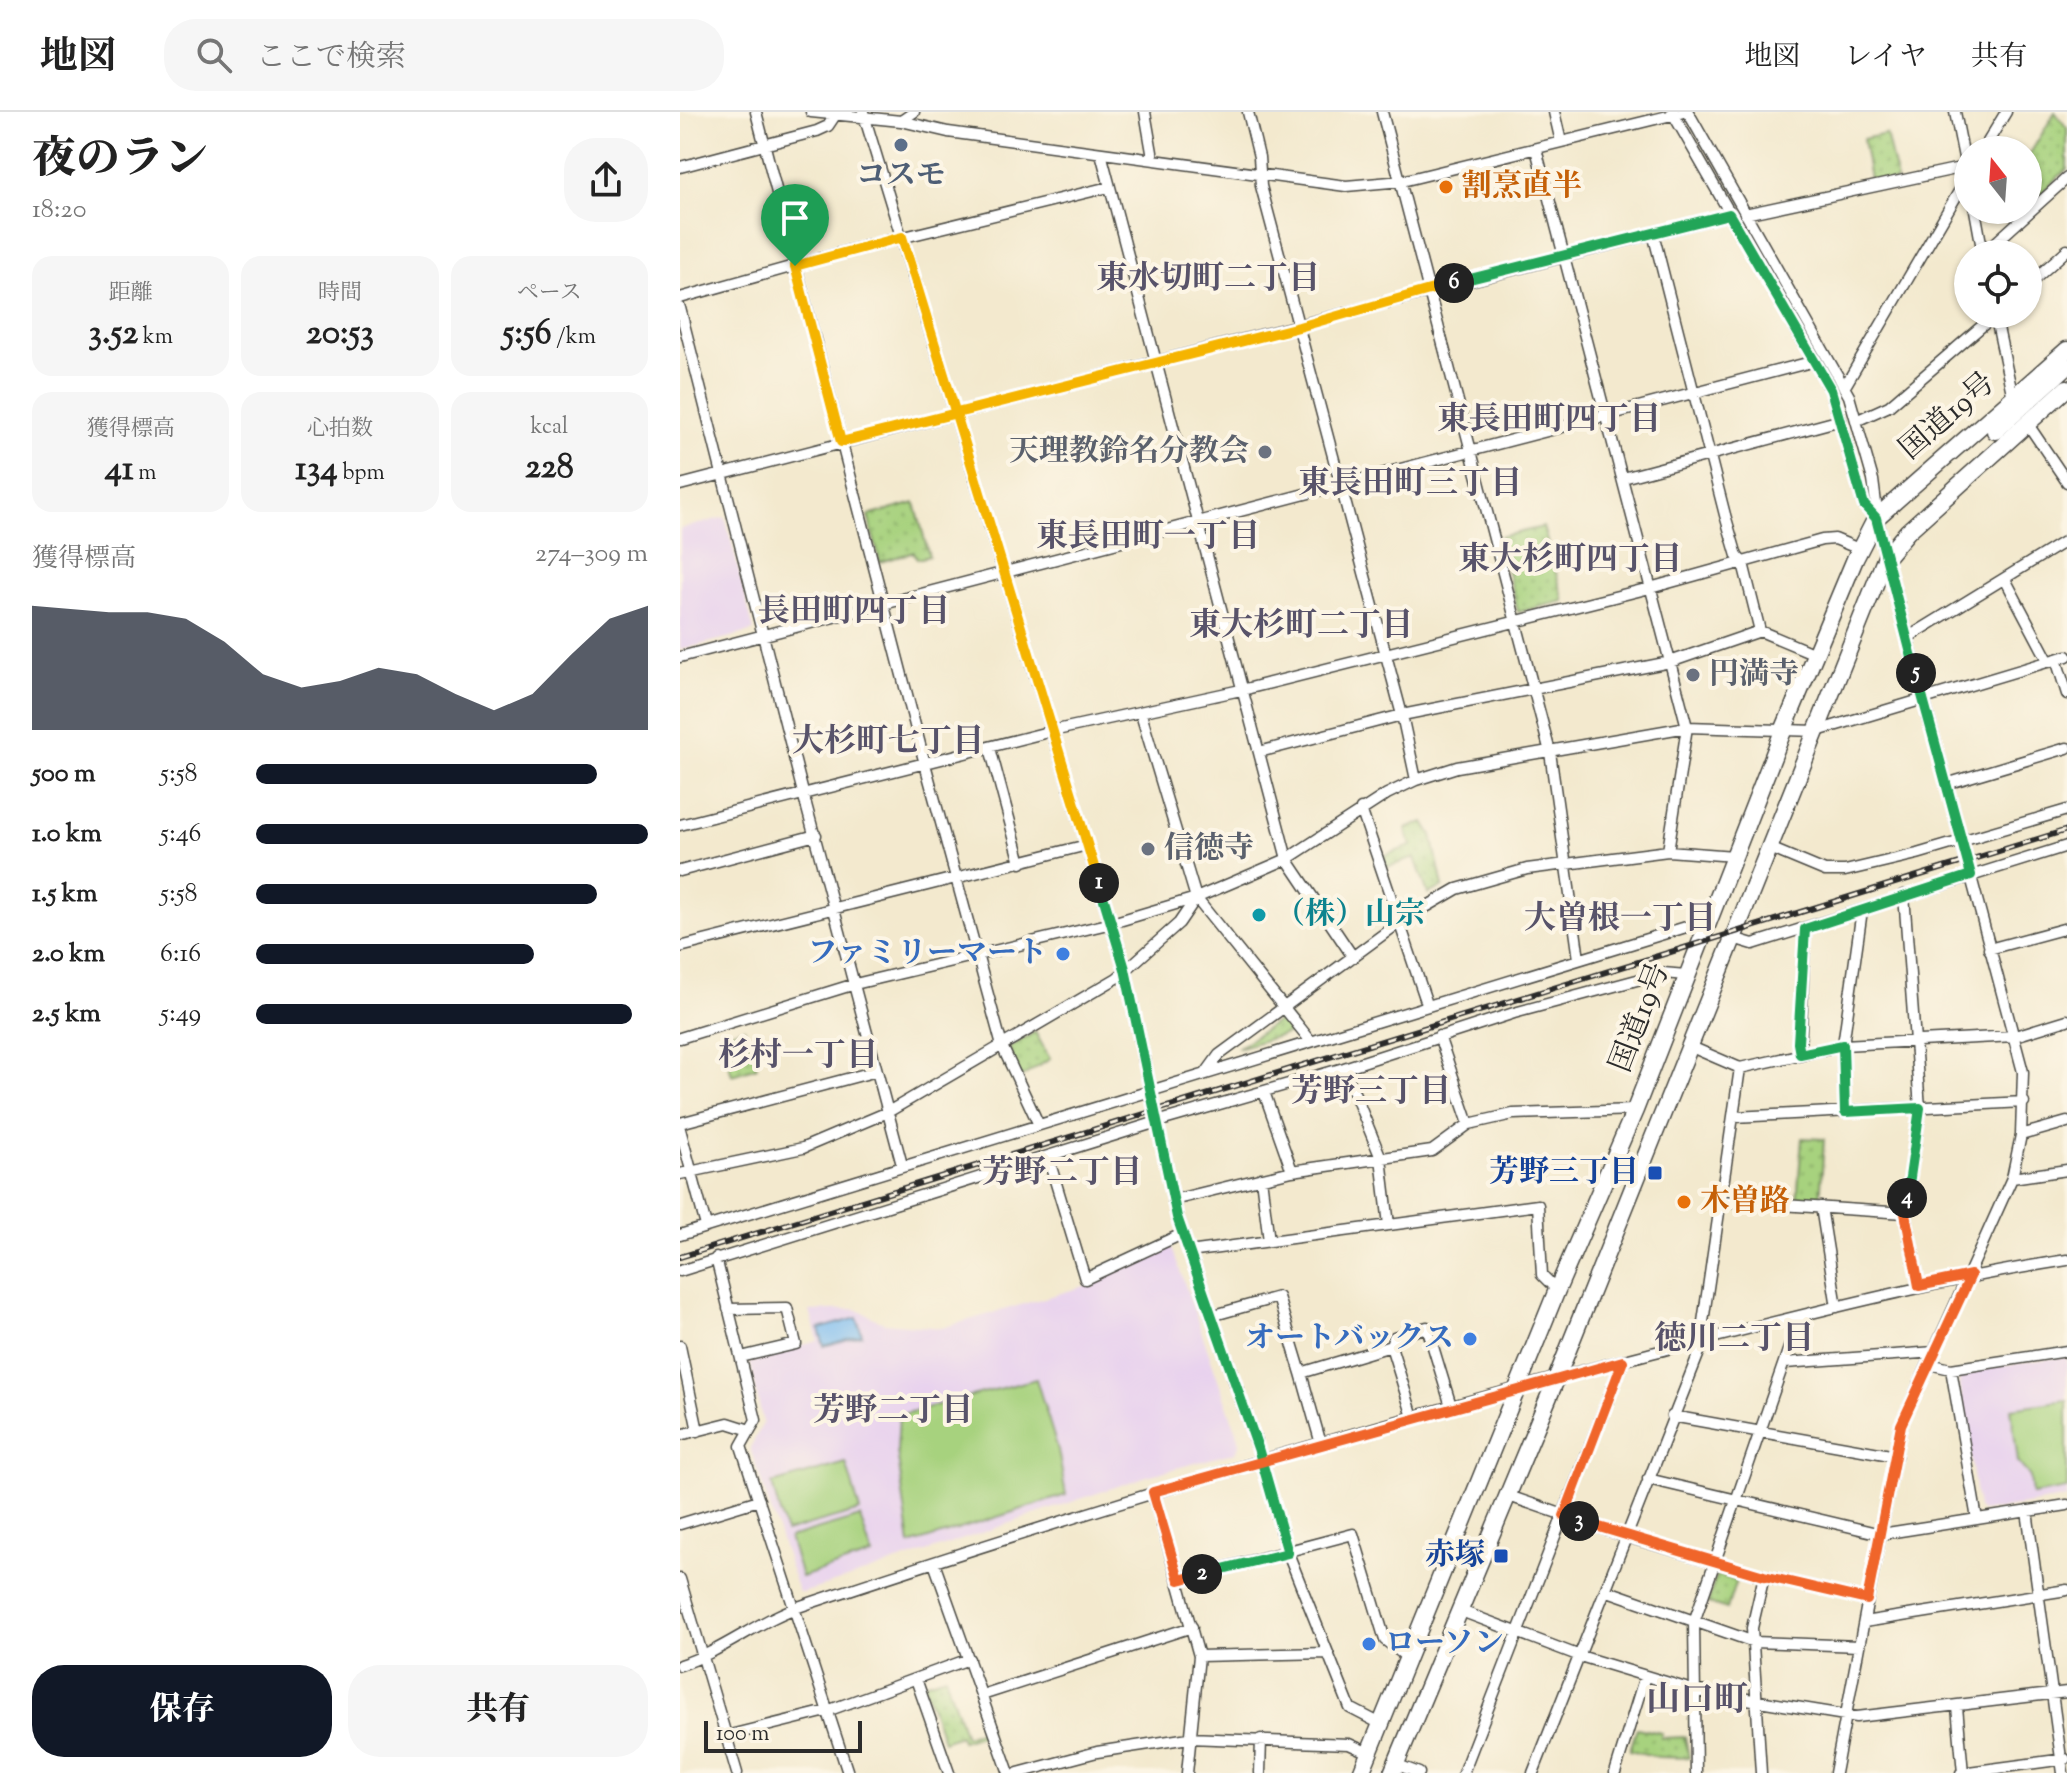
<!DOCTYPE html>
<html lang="ja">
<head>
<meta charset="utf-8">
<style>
	:root { --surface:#fff; --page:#f6f6f6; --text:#222; --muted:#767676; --line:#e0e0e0; --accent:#111827 }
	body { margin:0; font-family:"Sorts Mill Goudy","Noto Serif JP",serif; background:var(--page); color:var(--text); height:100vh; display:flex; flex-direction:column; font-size:30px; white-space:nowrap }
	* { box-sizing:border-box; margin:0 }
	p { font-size:26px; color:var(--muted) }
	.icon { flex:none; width:44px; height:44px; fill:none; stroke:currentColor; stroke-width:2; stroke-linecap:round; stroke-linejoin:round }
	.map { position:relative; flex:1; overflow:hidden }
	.side { display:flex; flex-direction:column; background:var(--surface); width:680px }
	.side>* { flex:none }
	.needle { width:52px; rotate:343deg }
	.fabs { position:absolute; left:1274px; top:24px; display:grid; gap:16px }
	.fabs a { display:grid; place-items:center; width:88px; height:88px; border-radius:50%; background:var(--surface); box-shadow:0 2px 6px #0004; font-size:40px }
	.scale { position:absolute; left:24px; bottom:20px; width:158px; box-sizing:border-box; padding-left:8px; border:4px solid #2b2b2b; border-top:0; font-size:22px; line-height:28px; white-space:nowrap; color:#2b2b2b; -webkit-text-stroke:6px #fcf5e5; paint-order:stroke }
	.pin { position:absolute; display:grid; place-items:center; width:68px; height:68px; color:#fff; margin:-82px -34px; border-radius:50% 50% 50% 0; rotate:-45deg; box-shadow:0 0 8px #0007 }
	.pin .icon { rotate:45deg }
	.km { position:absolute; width:40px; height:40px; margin:-20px; border-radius:50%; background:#222; color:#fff; font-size:22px; line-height:40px; text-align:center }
	.round { display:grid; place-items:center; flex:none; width:84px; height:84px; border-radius:32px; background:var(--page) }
	.headline { display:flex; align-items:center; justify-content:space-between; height:136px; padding:0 32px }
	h1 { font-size:44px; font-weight:800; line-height:60px }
	.metrics { display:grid; grid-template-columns:repeat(3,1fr); gap:12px; height:136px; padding:8px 32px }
	.metrics div { display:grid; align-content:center; border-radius:20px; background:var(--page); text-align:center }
	.metrics b { font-size:34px; font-weight:800 }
	.metrics small { font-size:22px; font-weight:400 }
	.metrics p { font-size:22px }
	.chart { height:224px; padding:16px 32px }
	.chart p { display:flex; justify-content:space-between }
	.chart svg { width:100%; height:144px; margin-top:8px; fill:var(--accent); opacity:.7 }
	.action { display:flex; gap:16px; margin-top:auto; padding:16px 32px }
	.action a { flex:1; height:92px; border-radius:32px; background:var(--accent); color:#fff; font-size:32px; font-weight:800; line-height:92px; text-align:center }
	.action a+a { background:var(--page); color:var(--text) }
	ul { padding:0 32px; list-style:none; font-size:26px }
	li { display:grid; grid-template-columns:128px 96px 1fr; align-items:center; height:60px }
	li i { height:20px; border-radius:10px; background:var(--accent) }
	header { display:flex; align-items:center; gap:48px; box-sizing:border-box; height:112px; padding:0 40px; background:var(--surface); border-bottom:2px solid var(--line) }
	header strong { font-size:38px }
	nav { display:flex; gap:44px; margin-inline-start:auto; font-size:28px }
	.search { width:560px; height:72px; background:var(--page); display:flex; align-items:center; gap:20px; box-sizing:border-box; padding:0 28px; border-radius:32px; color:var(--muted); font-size:30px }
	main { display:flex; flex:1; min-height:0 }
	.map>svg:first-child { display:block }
</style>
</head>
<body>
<header>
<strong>地図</strong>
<div class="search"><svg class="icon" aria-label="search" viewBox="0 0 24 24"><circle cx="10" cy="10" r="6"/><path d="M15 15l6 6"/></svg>ここで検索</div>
<nav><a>地図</a><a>レイヤ</a><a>共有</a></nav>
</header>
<main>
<section class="side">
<div class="headline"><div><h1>夜のラン</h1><p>18:20</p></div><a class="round"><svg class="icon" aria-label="share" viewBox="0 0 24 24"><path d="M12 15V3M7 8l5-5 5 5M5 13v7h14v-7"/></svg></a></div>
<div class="metrics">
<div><p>距離</p><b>3.52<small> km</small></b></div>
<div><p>時間</p><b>20:53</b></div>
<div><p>ペース</p><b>5:56<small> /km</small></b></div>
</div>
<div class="metrics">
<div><p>獲得標高</p><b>41<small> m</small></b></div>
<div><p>心拍数</p><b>134<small> bpm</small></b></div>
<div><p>kcal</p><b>228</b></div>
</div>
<div class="chart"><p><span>獲得標高</span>274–309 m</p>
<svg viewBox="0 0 160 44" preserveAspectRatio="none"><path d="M0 44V6L10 7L20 8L30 8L40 10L50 17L60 27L70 31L80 29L90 25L100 27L110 33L120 38L130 33L140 21L150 10L160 6V44z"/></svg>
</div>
<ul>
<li><b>500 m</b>5:58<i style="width:87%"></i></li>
<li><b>1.0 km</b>5:46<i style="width:100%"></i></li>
<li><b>1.5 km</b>5:58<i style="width:87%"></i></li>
<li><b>2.0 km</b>6:16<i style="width:71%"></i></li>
<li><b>2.5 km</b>5:49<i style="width:96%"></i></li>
</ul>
<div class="action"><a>保存</a><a>共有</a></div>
</section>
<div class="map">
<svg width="1387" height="1661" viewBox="0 0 1387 1661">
	<defs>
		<pattern id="park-dots" width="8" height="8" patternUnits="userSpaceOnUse" patternTransform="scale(2)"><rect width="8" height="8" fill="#a7d27e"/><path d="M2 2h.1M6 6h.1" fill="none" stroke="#90b46d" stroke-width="1.8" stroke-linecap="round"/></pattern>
	</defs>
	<rect width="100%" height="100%" fill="#fcf5e5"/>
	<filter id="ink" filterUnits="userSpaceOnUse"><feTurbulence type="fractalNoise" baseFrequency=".0125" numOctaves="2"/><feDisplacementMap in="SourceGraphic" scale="16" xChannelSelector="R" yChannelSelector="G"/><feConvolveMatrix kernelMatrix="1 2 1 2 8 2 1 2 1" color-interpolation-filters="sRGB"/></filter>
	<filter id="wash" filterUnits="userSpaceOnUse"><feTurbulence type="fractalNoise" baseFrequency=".006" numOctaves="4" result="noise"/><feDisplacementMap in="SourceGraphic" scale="32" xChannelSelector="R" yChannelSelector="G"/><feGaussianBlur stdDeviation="1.8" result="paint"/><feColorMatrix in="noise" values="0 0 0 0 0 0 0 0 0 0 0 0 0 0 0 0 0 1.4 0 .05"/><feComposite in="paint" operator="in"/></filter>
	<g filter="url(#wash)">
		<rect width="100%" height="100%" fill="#f3e9ce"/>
		<path fill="#e8d2ee" d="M45,405l29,114 -74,19v-121z
			M491,1133l69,197 -4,10 -89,24 -282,97 -63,20 -4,-2 -48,-143 13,-25 -13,-61 3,-4 65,-17 -8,-30 46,-2 28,14 58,5 143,-42z
			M1387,1244v142l-85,14 -4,-4 -20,-136z"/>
		<path fill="#a7d27e" stroke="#697e54" stroke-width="2" d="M356,1267l22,71 8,45 -156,50 -13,-94 2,-36z
			M1387,1288v89l-35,6 -2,-18 -12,-15 -7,-54z
			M166,1351l14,48 -75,21 -13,-48z
			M180,1405l12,38 -71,22 -12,-39z"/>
		<path fill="url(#park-dots)" stroke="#697e54" stroke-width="2" d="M1375,0l12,16v41l-27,25 -12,-15v-22z
			M1206,22l11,46 -26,5 -8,-46z
			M235,391l14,53 -12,3 -3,-7 -34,10 -12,-46z
			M863,415l21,74 -46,11 -19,-75z
			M744,710l8,13 11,52 -15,7 -13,-36 -28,9 -4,-11 28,-10 -5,-17z
			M607,903l9,13 -3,4 -56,16z
			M64,916l13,39 -25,8 -12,-40z
			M355,920l15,27 -30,19 -12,-26 2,-5z
			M1122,1026l22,1 -4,64 -23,-1z
			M1036,1463l20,5 -9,29 -19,-6z
			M265,1564l20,60 23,-8 1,4 -27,9 -2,-6 -17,6 -19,-58z
			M957,1616l25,5 -1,5 24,-1 4,21 -31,-1 -28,-7z"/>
		<path fill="#7cbcf1" stroke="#54748e" stroke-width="2" d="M177,1206l5,17 -38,11 -5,-17z"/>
	</g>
	<g filter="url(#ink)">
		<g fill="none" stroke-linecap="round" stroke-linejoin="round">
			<g stroke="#494843" stroke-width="13">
				<path id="minor" d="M76,0l169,652 77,282 36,77
					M131,0l90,9 47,11 398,54 56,-5 282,-69
					M183,0l262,857 52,248 81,231 30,105 62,155 31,16
					M465,0l8,46
					M568,0l11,45 2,29 141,529 14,65
					M702,0l168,640 29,207
					M874,0l7,30
					M992,0l159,278 33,115 12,13
					M1008,0l161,284 24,84 7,55 143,537 -2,63 -9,43 -111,247 -66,348
					M1275,0l12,61
					M221,9l13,-9
					M856,37l151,578 -19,124
					M1303,38l23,-38
					M421,41l186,706 66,98
					M0,55l137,-36 11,-5 8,-12
					M1295,98l8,44
					M1065,102l220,-47
					M973,121l72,282 12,41 6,7 17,68
					M1303,142l84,-76
					M1348,173l39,-35
					M0,186l171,-48 258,-63
					M0,196l123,485 99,372
					M1315,202l18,84
					M1164,276l124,-212
					M1178,308l31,-14 107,-92
					M1347,311l40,59
					M943,366l218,-58
					M0,373l1049,-271
					M1325,467l44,83
					M1227,526l160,-98
					M0,545l1135,-296
					M1376,547l11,35
					M461,602l55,184 114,142
					M310,636l31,115
					M579,640l143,-37 268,-53 90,-31 55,23
					M1266,672l121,-36
					M681,697l66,195
					M0,713l372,-94 198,-43 400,-100 172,-48 13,-1 24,10
					M1090,736l55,23h20l72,-17 150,-44
					M0,759l136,-36
					M1224,783l16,213 -15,105 14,73
					M1053,826l20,6 314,-98
					M0,835l407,-102
					M1309,837l78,-21
					M759,924l30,88
					M0,926l175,-54 257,-61 84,-25 91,-39 100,-65 29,-14 41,-13 230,-40 130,4 250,-75
					M1009,934l51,22 103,-23 172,-9 52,-16
					M1120,942l5,-125
					M664,956l37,90 8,67
					M526,961l13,-18 181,-133 57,-33 70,-20 141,-18 66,5
					M584,980l28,79
					M1165,1000l-2,-67 19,-135
					M1054,1005l290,-15
					M0,1011l197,-52
					M0,1017l26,97
					M1341,1023l46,-13
					M368,1045l37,122 97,-45
					M0,1062l123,-26 85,-36 229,-134 62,-55 17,-25
					M581,1066l8,63
					M1332,1066l55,-8
					M493,1088l119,-29 140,-20 37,-27 44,-10 122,-4
					M1041,1089l184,12
					M1141,1095l16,100
					M0,1123l1029,-315
					M509,1140l349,-47 4,70 15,15
					M0,1159l477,-149 187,-54 170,-55 149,-40 23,2
					M48,1197l59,-1 9,36 -55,13
					M531,1204l67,-19 23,76
					M0,1234l18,85
					M1105,1251l150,-11
					M1249,1252l22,5 116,-18
					M1271,1257l26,150
					M992,1304l224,40
					M733,1305l-22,-71 3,-9 33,-10 24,79
					M70,1318l-9,16 107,327
					M0,1323l48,-12 22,7 6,-10 -40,-162
					M641,1332l-20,-71 90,-27
					M968,1367l233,55 186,-29
					M473,1380l46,164 -12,117
					M826,1383l118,41 140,40 103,24
					M1347,1399l36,262
					M0,1412l79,-24
					M254,1451l75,210
					M0,1467l57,194
					M499,1468l174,-46 32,106 23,18
					M925,1478l149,52 105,4
					M781,1499l119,45 112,34 165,27 210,-25
					M1184,1510l203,-32
					M519,1544l129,-3
					M0,1553c44,-14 80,-46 124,-60 278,-93 560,-179 844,-251 139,-35 277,-72 419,-94
					M236,1567l33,94
					M302,1583l210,-68
					M1277,1595l6,66
					M46,1624l101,-25 142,-52
					M715,1652l24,9
					M338,1661l79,-21 92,-14 160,6 20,9
					M580,1661l1,-34
					M783,1661l160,-412
					M853,1661l171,-433 -2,-11 38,-261
					M935,1661l30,-97
					M1016,1661l-2,-151 106,-306
					M1081,1661l-9,-145 12,-52
					M1281,1661l104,-14"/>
			</g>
			<g stroke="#494843" stroke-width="19">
				<path id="highway" d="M1315,319l72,-65
					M681,1661l196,-483 78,-180 148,-379 72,-172 21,-41 191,-168
					M712,1661l165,-396 329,-820 22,-26 159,-143"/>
			</g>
			<use href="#minor" stroke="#fff" stroke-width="10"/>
			<use href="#highway" stroke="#fff" stroke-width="16"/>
			<g stroke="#2b2b2b" stroke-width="6">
				<path id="rail" d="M0,1145l1387,-427"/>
			</g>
			<use href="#rail" stroke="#fcf5e5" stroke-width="3" stroke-dasharray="9" stroke-linecap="butt"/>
		</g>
	</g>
	<g fill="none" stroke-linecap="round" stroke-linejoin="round" filter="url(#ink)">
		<g stroke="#fff" stroke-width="16">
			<path id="split-1" d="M115,154l107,-29 197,646"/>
		</g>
		<g stroke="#fff" stroke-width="16">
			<path id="split-2" d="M419,771l26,86 52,248 81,231 30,105 -86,21"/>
		</g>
		<g stroke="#fff" stroke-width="16">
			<path id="split-3" d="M522,1462l-23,6 -26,-88 470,-131 -59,155 15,5"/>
		</g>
		<g stroke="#fff" stroke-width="16">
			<path id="split-4" d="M899,1409l185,55 103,24 34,-175 70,-150 -52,11 -14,-73 2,-15"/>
		</g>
		<g stroke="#fff" stroke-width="16">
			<path id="split-5" d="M1227,1086l13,-90 -75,4 -2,-67 -43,9 -2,-11 7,-114 166,-54 -55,-202"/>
		</g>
		<g stroke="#fff" stroke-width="16">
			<path id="split-6" d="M774,171l275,-69 102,176 33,115 12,13 40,155"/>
		</g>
		<g stroke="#fff" stroke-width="16">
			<path id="split-7" d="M115,154l46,176 458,-115 155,-44"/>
		</g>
		<use href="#split-1" stroke="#f5b400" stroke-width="10"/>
		<use href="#split-2" stroke="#22a559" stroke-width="10"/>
		<use href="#split-3" stroke="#f0652b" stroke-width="10"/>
		<use href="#split-4" stroke="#f0652b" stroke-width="10"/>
		<use href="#split-5" stroke="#22a559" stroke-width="10"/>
		<use href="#split-6" stroke="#22a559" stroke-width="10"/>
		<use href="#split-7" stroke="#f5b400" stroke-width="10"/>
	</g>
	<circle fill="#5c6f8a" stroke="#fcf5e5" stroke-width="3" cx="221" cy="33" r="8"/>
	<g fill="#e8710a" stroke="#fcf5e5" stroke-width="3">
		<circle cx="766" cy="75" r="8"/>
		<circle cx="1004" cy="1090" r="8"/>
	</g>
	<g fill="#6b7280" stroke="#fcf5e5" stroke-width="3">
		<circle cx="585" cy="340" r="8"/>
		<circle cx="1013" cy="563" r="8"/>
		<circle cx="468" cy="737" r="8"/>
	</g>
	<circle fill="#0f9aa8" stroke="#fcf5e5" stroke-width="3" cx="579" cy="803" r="8"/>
	<g fill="#3f7fe0" stroke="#fcf5e5" stroke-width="3">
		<circle cx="383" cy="842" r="8"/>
		<circle cx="790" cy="1227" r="8"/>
		<circle cx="689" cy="1532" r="8"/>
	</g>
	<g fill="#1a4fb4" stroke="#fcf5e5" stroke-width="3">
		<rect x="967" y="1053" width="16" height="16" rx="4"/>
		<rect x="813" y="1436" width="16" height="16" rx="4"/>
	</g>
	<g text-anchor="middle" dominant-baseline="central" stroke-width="8" stroke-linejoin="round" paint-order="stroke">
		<g font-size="30" font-weight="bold" fill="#4e5e75" stroke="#fcf5e5">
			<text x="221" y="64">コスモ</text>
		</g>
		<g font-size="30" font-weight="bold" fill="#c56008" stroke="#fcf5e5" text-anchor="start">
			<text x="782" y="75">割烹直半</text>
			<text x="1020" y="1090">木曽路</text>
		</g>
		<g font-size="30" fill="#2b2b2b" stroke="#fcf5e5">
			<text transform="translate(1268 305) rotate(-41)">国道19号</text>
			<text transform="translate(961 906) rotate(-69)">国道19号</text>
		</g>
		<g font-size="30" font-weight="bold" fill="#5b616d" stroke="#fcf5e5" text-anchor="start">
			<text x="569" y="340" text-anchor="end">天理教鈴名分教会</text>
			<text x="1029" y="563">円満寺</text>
			<text x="484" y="737">信徳寺</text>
		</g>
		<g font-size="30" font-weight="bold" fill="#0d838f" stroke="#fcf5e5" text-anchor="start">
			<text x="595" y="803">（株）山宗</text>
		</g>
		<g font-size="30" font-weight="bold" fill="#366cbe" stroke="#fcf5e5" text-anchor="end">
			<text x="367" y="842">ファミリーマート</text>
			<text x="774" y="1227">オートバックス</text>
			<text x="705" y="1532" text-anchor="start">ローソン</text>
		</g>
		<g font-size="30" font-weight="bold" fill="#164399" stroke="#fcf5e5" text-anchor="end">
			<text x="959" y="1061">芳野三丁目</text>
			<text x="805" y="1444">赤塚</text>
		</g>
		<g font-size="32" font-weight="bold" fill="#58536a" stroke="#fcf5e5">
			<text x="528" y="168">東水切町二丁目</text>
			<text x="869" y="309">東長田町四丁目</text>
			<text x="730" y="373">東長田町三丁目</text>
			<text x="468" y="426">東長田町一丁目</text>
			<text x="890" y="449">東大杉町四丁目</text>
			<text x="174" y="501">長田町四丁目</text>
			<text x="621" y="515">東大杉町二丁目</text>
			<text x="208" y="631">大杉町七丁目</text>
			<text x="940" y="808">大曽根一丁目</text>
			<text x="118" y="945">杉村一丁目</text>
			<text x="691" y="981">芳野三丁目</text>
			<text x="382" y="1062">芳野二丁目</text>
			<text x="1054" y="1228">徳川二丁目</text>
			<text x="213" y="1300">芳野二丁目</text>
		</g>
		<g font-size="34" font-weight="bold" fill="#58536a" stroke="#fcf5e5">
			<text x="1017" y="1589">山口町</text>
		</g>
	</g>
</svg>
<div class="fabs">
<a><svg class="needle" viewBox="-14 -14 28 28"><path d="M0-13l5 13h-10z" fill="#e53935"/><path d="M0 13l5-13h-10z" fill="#767676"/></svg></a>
<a><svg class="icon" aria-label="locate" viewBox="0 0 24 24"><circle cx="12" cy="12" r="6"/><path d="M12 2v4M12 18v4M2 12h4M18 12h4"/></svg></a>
</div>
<div class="scale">100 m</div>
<div class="pin" style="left:115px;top:154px;background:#1e9e55"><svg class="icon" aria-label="arrive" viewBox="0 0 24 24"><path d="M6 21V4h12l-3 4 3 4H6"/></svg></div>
<b class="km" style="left:419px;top:771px">1</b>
<b class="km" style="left:522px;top:1462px">2</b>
<b class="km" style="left:899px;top:1409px">3</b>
<b class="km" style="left:1227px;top:1086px">4</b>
<b class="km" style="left:1236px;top:561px">5</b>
<b class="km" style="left:774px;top:171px">6</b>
</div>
</main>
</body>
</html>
